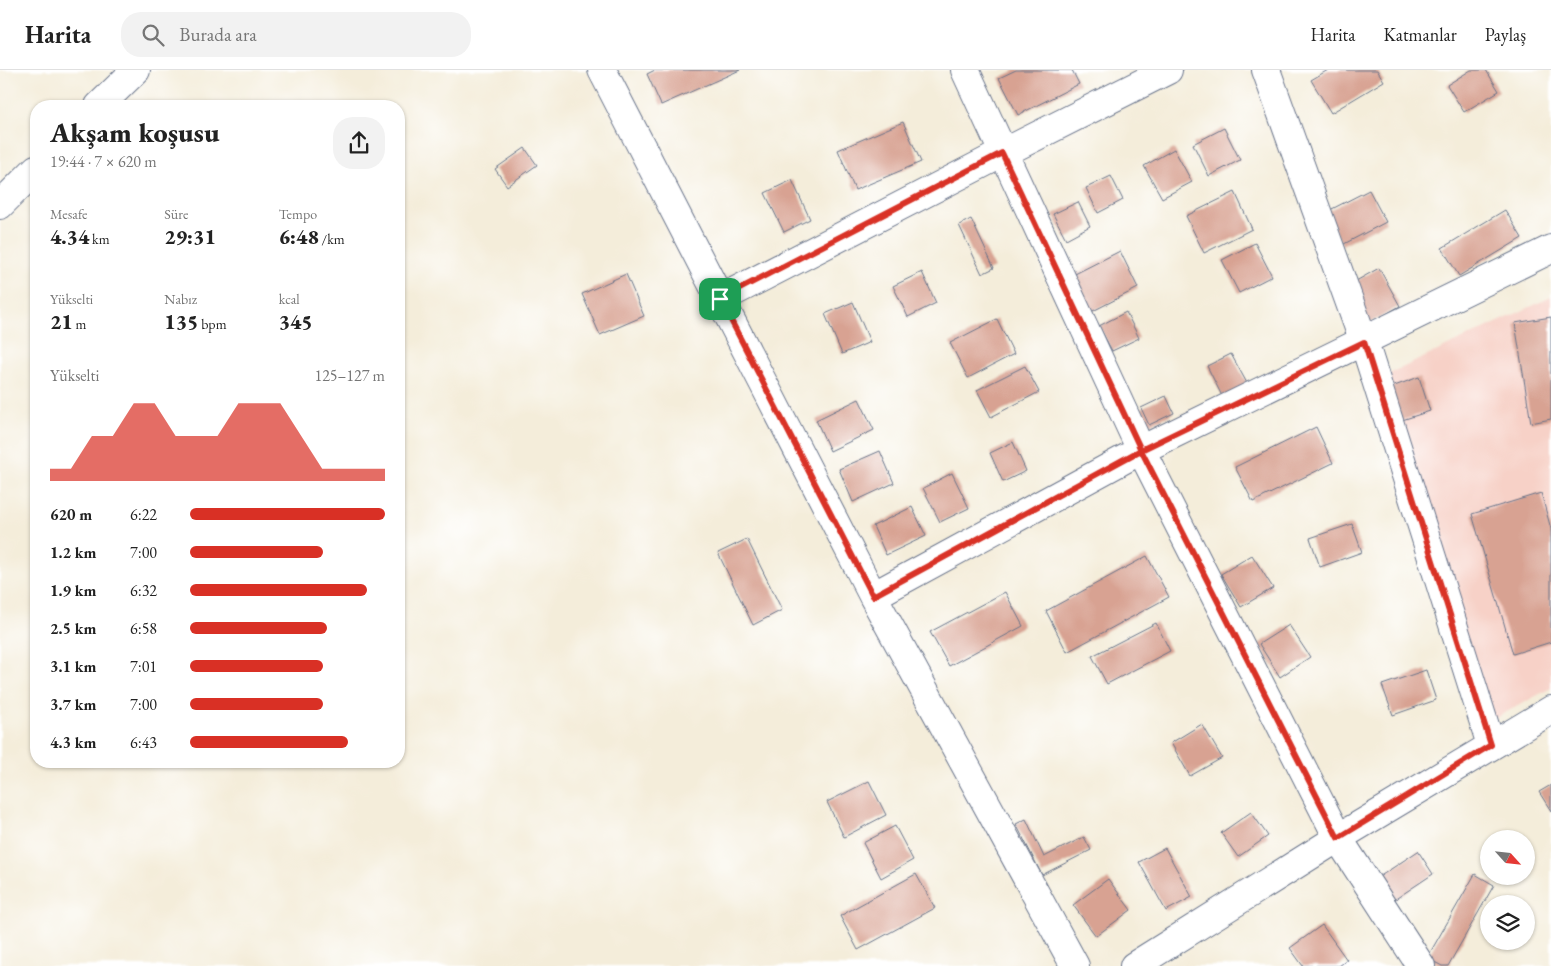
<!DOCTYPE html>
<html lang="tr">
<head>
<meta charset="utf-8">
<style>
	:root { --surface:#fff; --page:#f2f2f2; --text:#222; --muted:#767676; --line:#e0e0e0; --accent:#d93025 }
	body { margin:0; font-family:"EB Garamond",serif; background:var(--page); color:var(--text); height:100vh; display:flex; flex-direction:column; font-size:19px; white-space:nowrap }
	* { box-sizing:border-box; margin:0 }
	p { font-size:16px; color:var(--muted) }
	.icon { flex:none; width:28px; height:28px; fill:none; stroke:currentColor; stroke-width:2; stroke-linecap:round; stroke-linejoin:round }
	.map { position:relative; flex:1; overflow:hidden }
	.side { position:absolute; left:30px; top:30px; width:375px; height:668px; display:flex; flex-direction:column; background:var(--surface); border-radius:20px; box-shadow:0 1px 4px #0004 }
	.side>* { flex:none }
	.needle { width:32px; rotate:117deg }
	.tools { position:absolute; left:1480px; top:760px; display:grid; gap:10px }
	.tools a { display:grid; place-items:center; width:55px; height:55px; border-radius:50%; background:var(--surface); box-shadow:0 1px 4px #0004; font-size:25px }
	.pin { position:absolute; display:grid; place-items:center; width:42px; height:42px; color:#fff; margin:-21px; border-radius:10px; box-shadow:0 2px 8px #0006 }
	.round { display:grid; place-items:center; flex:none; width:52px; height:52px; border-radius:20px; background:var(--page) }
	.headline { display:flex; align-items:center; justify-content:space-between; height:85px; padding:0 20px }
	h1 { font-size:28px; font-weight:800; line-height:38px }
	.figures { display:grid; grid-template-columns:repeat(3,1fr); gap:8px; height:85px; padding:5px 20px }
	.figures div { display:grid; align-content:center }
	.figures b { font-size:21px; font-weight:800 }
	.figures small { font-size:14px; font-weight:400 }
	.figures p { font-size:14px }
	.chart { height:140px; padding:10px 20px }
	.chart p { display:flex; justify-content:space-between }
	.chart svg { width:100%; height:90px; margin-top:5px; fill:var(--accent); opacity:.7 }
	ul { padding:0 20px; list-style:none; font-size:16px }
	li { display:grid; grid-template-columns:80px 60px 1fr; align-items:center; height:38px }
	li i { height:12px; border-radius:6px; background:var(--accent) }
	header { display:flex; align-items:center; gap:30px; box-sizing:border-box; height:70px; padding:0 25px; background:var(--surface); border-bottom:1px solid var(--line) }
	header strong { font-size:24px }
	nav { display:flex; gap:28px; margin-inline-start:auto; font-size:18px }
	.search { width:350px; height:45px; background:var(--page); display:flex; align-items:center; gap:12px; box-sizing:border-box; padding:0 18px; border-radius:20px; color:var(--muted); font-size:19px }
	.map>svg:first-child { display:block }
</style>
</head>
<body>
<header>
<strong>Harita</strong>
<div class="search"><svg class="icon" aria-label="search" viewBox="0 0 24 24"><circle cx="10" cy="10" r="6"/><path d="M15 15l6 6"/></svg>Burada ara</div>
<nav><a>Harita</a><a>Katmanlar</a><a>Paylaş</a></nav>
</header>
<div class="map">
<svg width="1551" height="896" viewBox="0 0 1551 896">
	<rect width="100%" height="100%" fill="#fff"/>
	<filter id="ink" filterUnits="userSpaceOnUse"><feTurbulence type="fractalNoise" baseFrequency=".02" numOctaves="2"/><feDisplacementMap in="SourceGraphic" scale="10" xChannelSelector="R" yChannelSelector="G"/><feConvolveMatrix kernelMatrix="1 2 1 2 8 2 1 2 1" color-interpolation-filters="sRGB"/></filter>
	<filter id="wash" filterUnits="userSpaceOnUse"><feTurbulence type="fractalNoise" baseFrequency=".0096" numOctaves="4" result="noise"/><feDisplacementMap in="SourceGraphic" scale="20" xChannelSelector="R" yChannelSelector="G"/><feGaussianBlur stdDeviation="1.12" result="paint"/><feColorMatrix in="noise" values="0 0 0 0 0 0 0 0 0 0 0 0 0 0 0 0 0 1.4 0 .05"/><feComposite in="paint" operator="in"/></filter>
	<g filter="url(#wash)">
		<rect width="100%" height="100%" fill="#f4edda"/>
		<path fill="#f7d1c7" d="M1551,227v391l-65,35 -120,-338z"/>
		<g id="blocks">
			<path fill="#d8a292" d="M655,0h85l-79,35 -14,-31z
				M1016,0h56l7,14 -61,31 -19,-37z
				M1328,0h49l7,11 -53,32 -20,-33z
				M1471,0h15l13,21 -35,21 -17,-27z
				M903,52l18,40 -66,28 -17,-40z
				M1224,58l16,32 -31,16 -16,-32z
				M525,78l12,17 -30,21 -12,-17z
				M1174,79l18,33 -30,16 -18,-32z
				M1111,106l12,24 -25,13 -12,-25z
				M792,110l18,39 -26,13 -19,-39z
				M1369,120l17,32 -44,23 -16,-33z
				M1235,122l17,37 -48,24 -18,-37z
				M1078,132l12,24 -24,13 -13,-25z
				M1505,140l17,28 -63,38 -17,-28z
				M971,149l23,49 -12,6 -23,-49z
				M1255,173l17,33 -33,17 -17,-33z
				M1120,181l18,37 -47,24 -18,-37z
				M1379,198l21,38 -30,17 -21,-38z
				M922,202l14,31 -28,14 -15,-31z
				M626,204l18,42 -44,19 -18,-41z
				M853,232l17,40 -28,12 -17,-40z
				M1126,242l13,26 -27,13 -13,-25z
				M1551,247v102l-20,4 -16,-100z
				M997,249l17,35 -46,24 -18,-35z
				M1231,284l17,31 -25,13 -16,-32z
				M1025,296l14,26 -48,25 -14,-27z
				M1419,307l11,34 -31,10 -10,-33z
				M1166,326l8,17 -25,12 -8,-17z
				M859,329l15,31 -44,21 -14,-31z
				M1316,357l17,36 -80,39 -18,-35z
				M1013,372l13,29 -23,11 -13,-29z
				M880,381l14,32 -41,19 -14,-33z
				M952,403l17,35 -29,14 -17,-34z
				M1541,423l10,36v113l-38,12 -41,-140z
				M912,437l14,29 -40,19 -13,-29z
				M1352,454l10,28 -42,15 -10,-29z
				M747,469l35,71 -29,15 -35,-72z
				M1252,485l21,33 -32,19 -20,-33z
				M1147,486l22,41 -102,55 -21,-41z
				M1005,522l18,34 -74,40 -19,-34z
				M1156,553l14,28 -63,33 -15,-28z
				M1289,555l21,32 -30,20 -21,-33z
				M1426,600l10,30 -43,15 -11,-30z
				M1202,654l20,34 -32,18 -19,-33z
				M869,711l17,34 -42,22 -17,-35z
				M1551,715v26l-12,-19z
				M1251,742l17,24 -30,21 -17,-24z
				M1026,749l18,38 40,-20 7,13 -49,25 -26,-51z
				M895,756l18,34 -32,18 -18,-35z
				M1165,778l27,49 -26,14 -27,-49z
				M1418,781l15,23 -39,26 -15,-23z
				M916,804l19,34 -77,42 -18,-34z
				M1475,804l19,11 -46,81h-6l-15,-8z
				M1108,809l23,31 -35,26 -23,-31z
				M1322,855l25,35 -8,6h-36l-13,-18z"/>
		</g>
	</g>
	<g filter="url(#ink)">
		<use href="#blocks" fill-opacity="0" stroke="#677289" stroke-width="1"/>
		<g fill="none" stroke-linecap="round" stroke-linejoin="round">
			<g stroke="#677289" stroke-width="30">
				<path id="minor" d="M602,0l271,526 202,370
					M965,0l176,380 197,388 83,128
					M1266,0l98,272 127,403
					M99,36l37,-36
					M0,135l36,-36
					M720,229l283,-146 165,-83
					M873,526l268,-146 410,-201
					M1134,896l204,-128 213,-128"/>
			</g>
			<use href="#minor" stroke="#fff" stroke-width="28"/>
		</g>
	</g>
	<g fill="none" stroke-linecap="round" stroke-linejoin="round" filter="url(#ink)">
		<g stroke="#fff" stroke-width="10">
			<path id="route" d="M720,229l153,297 268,-146 197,388 153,-93 -127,-403 -223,108 -139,-297 -282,146"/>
		</g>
		<use href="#route" stroke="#d93025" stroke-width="6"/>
	</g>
</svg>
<div class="tools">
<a><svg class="needle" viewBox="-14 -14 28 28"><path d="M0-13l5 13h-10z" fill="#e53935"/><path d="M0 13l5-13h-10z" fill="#767676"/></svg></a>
<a><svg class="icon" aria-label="layers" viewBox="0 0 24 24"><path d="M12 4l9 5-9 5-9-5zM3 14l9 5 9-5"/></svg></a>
</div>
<div class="pin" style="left:720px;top:229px;background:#1e9e55"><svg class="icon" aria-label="arrive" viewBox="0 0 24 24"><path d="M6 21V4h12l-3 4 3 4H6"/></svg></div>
<section class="side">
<div class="headline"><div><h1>Akşam koşusu</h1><p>19:44 · 7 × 620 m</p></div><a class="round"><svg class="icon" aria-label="share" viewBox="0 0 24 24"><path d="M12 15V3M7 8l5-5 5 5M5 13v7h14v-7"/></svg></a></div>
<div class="figures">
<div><p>Mesafe</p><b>4.34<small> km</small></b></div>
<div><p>Süre</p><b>29:31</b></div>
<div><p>Tempo</p><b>6:48<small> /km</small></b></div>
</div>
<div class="figures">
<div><p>Yükselti</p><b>21<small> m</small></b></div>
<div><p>Nabız</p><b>135<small> bpm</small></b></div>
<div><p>kcal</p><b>345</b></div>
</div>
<div class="chart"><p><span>Yükselti</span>125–127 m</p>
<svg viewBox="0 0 160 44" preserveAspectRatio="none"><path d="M0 44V38L10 38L20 22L30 22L40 6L50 6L60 22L70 22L80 22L90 6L100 6L110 6L120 22L130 38L140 38L150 38L160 38V44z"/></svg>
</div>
<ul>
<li><b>620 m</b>6:22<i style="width:100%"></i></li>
<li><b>1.2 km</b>7:00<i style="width:68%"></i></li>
<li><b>1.9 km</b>6:32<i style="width:91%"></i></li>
<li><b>2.5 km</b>6:58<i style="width:70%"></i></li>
<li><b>3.1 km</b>7:01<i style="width:68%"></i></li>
<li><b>3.7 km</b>7:00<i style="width:68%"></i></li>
<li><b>4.3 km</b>6:43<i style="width:81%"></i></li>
</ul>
</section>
</div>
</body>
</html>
